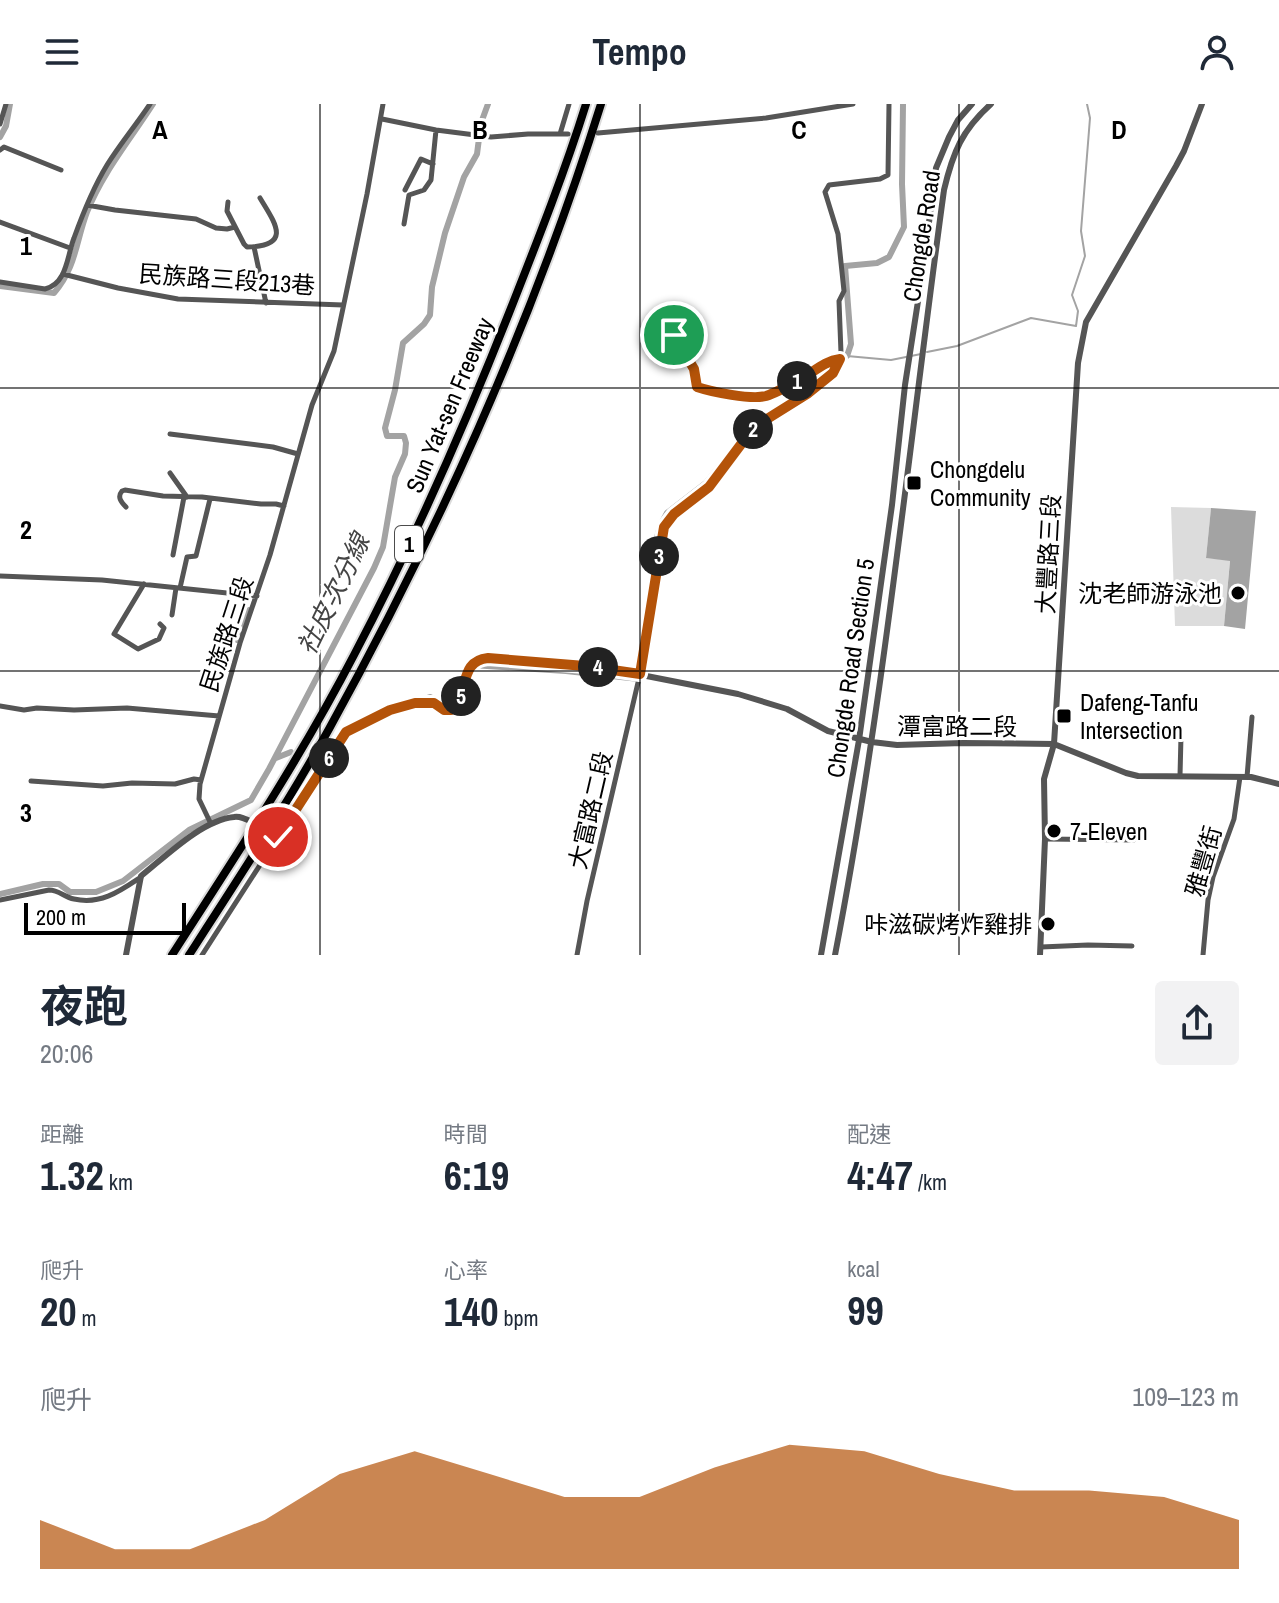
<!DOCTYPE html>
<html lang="zh-TW">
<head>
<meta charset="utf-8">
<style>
	:root { --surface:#fff; --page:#f2f2f3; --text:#1f2937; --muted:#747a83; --accent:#b45309 }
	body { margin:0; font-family:"Archivo Narrow","Noto Sans TC",sans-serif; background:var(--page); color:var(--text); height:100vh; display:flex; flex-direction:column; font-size:30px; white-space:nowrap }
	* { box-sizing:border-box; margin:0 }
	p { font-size:26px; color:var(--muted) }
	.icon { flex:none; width:44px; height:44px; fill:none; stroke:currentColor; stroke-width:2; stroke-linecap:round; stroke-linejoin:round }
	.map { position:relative; height:851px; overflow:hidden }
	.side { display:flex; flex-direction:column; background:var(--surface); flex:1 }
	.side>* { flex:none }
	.scale { position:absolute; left:24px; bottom:20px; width:162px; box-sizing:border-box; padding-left:8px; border:4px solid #000; border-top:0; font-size:22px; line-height:28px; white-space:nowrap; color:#000; -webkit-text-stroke:6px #fff; paint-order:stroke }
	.pin { position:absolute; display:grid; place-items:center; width:68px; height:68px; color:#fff; margin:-34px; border:4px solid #fff; border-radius:50%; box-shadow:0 2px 8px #0007 }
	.km { position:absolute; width:40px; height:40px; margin:-20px; border-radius:50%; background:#222; color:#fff; font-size:22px; line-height:40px; text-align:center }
	.round { display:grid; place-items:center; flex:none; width:84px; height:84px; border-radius:8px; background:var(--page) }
	.head { display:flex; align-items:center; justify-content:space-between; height:136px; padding:0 40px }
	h1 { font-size:44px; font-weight:700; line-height:60px }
	.stats { display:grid; grid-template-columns:repeat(3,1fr); gap:12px; height:136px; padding:8px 40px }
	.stats div { display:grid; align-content:center }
	.stats b { font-size:40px; font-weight:700 }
	.stats small { font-size:22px; font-weight:400 }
	.stats p { font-size:22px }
	.chart { height:224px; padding:16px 40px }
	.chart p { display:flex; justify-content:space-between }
	.chart svg { width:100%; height:144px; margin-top:8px; fill:var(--accent); opacity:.7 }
	header { display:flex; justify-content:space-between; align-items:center; height:104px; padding:0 40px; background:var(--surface); font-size:36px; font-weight:700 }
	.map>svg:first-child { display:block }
</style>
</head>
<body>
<header><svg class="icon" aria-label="menu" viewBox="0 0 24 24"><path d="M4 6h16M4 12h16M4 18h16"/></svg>Tempo<svg class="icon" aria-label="person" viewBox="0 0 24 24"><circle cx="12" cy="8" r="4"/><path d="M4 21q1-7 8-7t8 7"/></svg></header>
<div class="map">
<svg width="1279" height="851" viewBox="0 0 1279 851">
	<rect width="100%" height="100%" fill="#fff"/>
	<path fill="#dcdcdc" d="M1171,403l40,1 -5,50 24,2 -6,66h-49z"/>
	<path fill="#a3a3a3" d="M1211,404l45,3 -11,118 -21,-3 6,-65 -24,-3z"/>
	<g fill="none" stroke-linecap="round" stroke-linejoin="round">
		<path stroke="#a3a3a3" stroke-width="2" d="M927,248l30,-6 74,-28 45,8 2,-15 -6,-16 13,-39 -4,-25 9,-113 -3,-14
			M847,252l44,4 30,-6"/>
		<path stroke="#a3a3a3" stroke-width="6" d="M0,33l6,-11 4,-22
			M0,182l54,7c22,-25 22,-52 33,-81 16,-40 43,-72 66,-108
			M655,469v-28l5,-19 7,-13 39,-30 46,-59 33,-18 45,-40 17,-10 4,-12 -6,-78 32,-3 12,-6 15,-30 -2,-43 1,-80
			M237,536l12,-30
			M469,566l3,-5 94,6 73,8 1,-4
			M414,598l16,-5 21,9 13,-27
			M276,654l15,-6
			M0,790l43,-10h16l11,8h26l27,-11 66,-51 62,-30 18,-31 105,-201 9,-21 12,-70 10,-23 1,-11 -2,-7h-17l-2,-8 10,-38 8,-47 21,-19 6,-9 2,-28 13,-54 19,-56 13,-23 4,-31 7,-19"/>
		<path stroke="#d9d9d9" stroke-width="6" stroke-dasharray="6 3" stroke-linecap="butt" d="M254,719l24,14"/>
		<g stroke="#dbdbdb" stroke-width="12">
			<path id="motorway" d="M172,851c63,-98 128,-196 182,-300 60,-114 112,-232 159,-352 26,-66 52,-132 73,-199
				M189,851c48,-74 97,-149 140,-226 110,-199 204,-408 272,-625"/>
		</g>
		<path stroke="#555" stroke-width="5" d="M382,15l54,11 55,7 37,-3h40
			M0,20l6,-20
			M598,29l168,-15 87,-14
			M560,30l9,-30
			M0,46l4,-3 57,23
			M405,86l16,-31 12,5
			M228,98l-1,9 17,33 3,3c46,-1 28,-24 13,-49
			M87,101l28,5 81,9 20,9 11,1 8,-2
			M0,118l70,26
			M404,120l5,-29 15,-5 7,-10 5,-50
			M254,143l12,56
			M63,170l55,14 60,11 165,6
			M0,178l45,7c22,-5 22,-33 29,-51 9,-25 19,-50 33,-73 13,-21 29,-40 43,-61
			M674,231l20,34 3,18c16,5 54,13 69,9 9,-3 26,-12 35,-17 13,-7 23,-18 39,-20
			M170,330l103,13 25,7
			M170,369l17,24
			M126,403c-5,-5 -9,-10 -4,-16l3,-1 38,6 39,1 59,7h15l8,2
			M173,451l11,-58
			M0,472l102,4 155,16
			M144,480l-30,50 24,15 21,-10 5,-11 -4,-4
			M180,484l7,-31 9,-1 14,-57
			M172,511l4,-27
			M0,602l24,4 13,-2 37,2 53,-2 92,8
			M1180,672l1,-40
			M1247,673l5,-60
			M31,677l72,5 29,-3 43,1 19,-5 7,1
			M211,720l-12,-25 1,-15 40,-141 30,-88 42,-150 22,-54 33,-157 16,-90
			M1045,735l89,1
			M0,796l49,-10c10,0 15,7 25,9 27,6 46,-8 67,-22
			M1041,843l47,-2 44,1
			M202,851l76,-118
			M577,851l10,-54 53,-227 24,-147 10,-13 35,-27 45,-60 53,-33 26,-21 8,-20 -2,-52 5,-10 -6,-57 -13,-42 4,-7 51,-6 8,-4 1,-71
			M1203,851l5,-55 5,-23 21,-58 6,-42"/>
		<path stroke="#555" stroke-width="6" d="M278,733l68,-105 44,-22 25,-7h19l10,7h7l7,-6 14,-41 6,-4 10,-1 123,11 127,25 49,15 41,22 44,11 25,3 66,-2 91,1 72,29 12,3 113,1 28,7
			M126,851l15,-79c24,-19 61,-56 93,-59 6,-1 12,2 18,5
			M821,851l38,-215 33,-235 13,-120 18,-116 13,-101 13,-31 9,-17 14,-16
			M835,851c49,-253 74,-510 109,-765 9,-38 18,-60 47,-86
			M1040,851l5,-116 -1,-60 10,-35 24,-381 8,-41 90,-156 8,-15 18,-47"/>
		<use href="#motorway" stroke="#000" stroke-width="8"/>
	</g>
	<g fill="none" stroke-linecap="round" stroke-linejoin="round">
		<g stroke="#fff" stroke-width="16">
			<path id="route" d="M278,733l68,-105 44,-22 25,-7h19l10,7h7c19,-17 7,-49 37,-52l97,8 55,8 24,-147 10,-13 35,-27 45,-60 53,-33 26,-21 7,-14c-16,2 -26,13 -39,20 -9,5 -26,14 -35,17 -15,4 -54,-4 -69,-9l-3,-18 -20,-34"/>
		</g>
		<use href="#route" stroke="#b45309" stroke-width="10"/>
	</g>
	<path fill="none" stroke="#000" stroke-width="2" stroke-opacity="0.55" d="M320,0v851M640,0v851M959,0v851M0,284h1279M0,567h1279"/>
	<g fill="#000" stroke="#fff" stroke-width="3">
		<rect x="906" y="371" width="16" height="16" rx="4"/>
		<circle cx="1238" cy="489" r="8"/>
		<rect x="1056" y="604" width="16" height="16" rx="4"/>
		<circle cx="1054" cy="727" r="8"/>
		<circle cx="1048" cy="820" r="8"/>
	</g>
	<g text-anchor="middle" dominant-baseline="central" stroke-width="6" stroke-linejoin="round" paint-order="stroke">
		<rect fill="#fff" stroke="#4c4c4c" stroke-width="2" x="395" y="422" width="28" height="36" rx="6"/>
		<g font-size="22" font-weight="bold" fill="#000">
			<text x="409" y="440">1</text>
		</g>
		<g font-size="24" fill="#000" stroke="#fff">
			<text transform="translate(921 132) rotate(-81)">Chongde Road</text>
			<text transform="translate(227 175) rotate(4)">民族路三段213巷</text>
			<text transform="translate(449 301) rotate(-67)">Sun Yat-sen Freeway</text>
			<text transform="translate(1048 450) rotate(-87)">大豐路三段</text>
			<text transform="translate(226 530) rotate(-72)">民族路三段</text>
			<text transform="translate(850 564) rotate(-82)">Chongde Road Section 5</text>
			<text x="957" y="622">潭富路二段</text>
			<text transform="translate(590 706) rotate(-77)">大富路二段</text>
			<text transform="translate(1203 757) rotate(-74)">雅豐街</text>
		</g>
		<g font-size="24" fill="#000" stroke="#fff" text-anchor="start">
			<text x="930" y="365">Chongdelu<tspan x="930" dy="28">Community</tspan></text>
			<text x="1222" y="489" text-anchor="end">沈老師游泳池</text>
			<text x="1080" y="598">Dafeng-Tanfu<tspan x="1080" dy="28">Intersection</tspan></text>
			<text x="1070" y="727">7-Eleven</text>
			<text x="1032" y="820" text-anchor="end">咔滋碳烤炸雞排</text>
		</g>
		<g font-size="26" font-style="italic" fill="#444" stroke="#fff">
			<text transform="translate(333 490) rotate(-64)">社皮次分線</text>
		</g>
	</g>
	<g font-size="26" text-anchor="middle" font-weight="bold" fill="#000" stroke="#fff" stroke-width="6" stroke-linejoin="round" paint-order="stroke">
		<text x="160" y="35">A</text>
		<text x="480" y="35">B</text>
		<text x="799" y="35">C</text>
		<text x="1119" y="35">D</text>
		<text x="26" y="151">1</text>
		<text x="26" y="435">2</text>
		<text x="26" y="718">3</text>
	</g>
</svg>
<div class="scale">200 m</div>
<div class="pin" style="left:674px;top:231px;background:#1e9e55"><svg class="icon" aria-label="arrive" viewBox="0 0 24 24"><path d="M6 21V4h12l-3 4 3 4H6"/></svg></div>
<div class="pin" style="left:278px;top:733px;background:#d93025"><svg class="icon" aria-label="check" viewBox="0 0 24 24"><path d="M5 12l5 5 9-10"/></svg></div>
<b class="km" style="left:797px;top:277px">1</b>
<b class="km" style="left:753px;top:325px">2</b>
<b class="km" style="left:659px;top:452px">3</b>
<b class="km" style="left:598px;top:563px">4</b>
<b class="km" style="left:461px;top:592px">5</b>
<b class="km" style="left:329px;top:654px">6</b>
</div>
<section class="side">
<div class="head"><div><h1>夜跑</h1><p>20:06</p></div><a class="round"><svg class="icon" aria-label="share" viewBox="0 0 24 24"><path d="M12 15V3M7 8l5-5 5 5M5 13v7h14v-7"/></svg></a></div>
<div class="stats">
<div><p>距離</p><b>1.32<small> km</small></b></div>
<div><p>時間</p><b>6:19</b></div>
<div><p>配速</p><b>4:47<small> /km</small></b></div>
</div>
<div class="stats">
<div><p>爬升</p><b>20<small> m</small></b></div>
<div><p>心率</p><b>140<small> bpm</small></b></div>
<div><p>kcal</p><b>99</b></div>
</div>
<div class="chart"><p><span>爬升</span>109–123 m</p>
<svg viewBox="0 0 160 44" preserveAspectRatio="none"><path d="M0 44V29L10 38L20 38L30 29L40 15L50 8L60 15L70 22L80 22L90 13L100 6L110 8L120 15L130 20L140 20L150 22L160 29V44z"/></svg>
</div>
</section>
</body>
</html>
